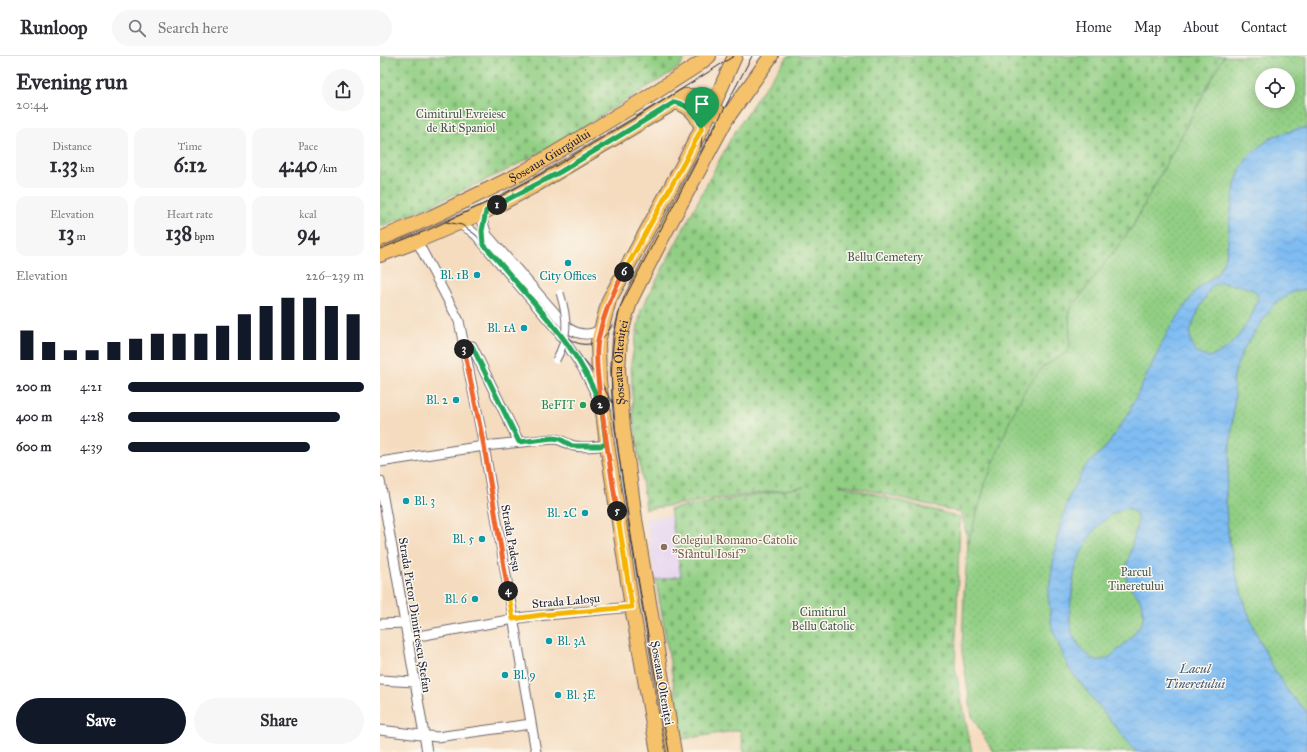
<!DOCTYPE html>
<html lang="en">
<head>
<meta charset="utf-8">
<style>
	:root { --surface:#fff; --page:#f7f7f7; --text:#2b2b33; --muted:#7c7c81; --line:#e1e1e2; --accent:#111827 }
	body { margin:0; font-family:"IM FELL Great Primer",serif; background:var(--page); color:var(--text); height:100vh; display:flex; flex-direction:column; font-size:15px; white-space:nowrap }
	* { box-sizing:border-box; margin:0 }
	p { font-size:13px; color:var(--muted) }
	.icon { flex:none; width:22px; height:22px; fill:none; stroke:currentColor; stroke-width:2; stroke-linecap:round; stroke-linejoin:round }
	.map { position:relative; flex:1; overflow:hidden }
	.drawer { display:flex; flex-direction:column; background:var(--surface); width:380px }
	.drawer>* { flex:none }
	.tools { position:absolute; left:875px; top:12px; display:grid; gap:8px }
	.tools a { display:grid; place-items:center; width:40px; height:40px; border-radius:50%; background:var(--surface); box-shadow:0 2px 10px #0003; font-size:20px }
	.pin { position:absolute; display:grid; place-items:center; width:34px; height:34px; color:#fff; margin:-41px -17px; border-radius:50% 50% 50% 0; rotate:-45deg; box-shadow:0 0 4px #0007 }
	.pin .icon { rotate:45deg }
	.km { position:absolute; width:20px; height:20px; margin:-10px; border-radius:50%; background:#222; color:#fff; font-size:11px; line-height:20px; text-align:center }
	.round { display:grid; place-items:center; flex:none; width:42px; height:42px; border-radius:21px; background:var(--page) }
	.summary { display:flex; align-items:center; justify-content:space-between; height:68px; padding:0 16px }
	h1 { font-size:22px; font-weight:700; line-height:30px }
	.metrics { display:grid; grid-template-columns:repeat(3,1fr); gap:6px; height:68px; padding:4px 16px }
	.metrics div { display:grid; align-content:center; border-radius:10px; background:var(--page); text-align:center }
	.metrics b { font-size:20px; font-weight:700 }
	.metrics small { font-size:11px; font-weight:400 }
	.metrics p { font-size:11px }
	.chart { height:112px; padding:8px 16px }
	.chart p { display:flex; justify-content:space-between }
	.chart svg { width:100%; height:72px; margin-top:4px; stroke:var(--accent); stroke-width:6 }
	.cta { display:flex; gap:8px; margin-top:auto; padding:8px 16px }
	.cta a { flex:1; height:46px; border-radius:24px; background:var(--accent); color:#fff; font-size:16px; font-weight:700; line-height:46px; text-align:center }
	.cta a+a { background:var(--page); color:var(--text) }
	ul { padding:0 16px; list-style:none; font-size:13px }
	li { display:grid; grid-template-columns:64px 48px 1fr; align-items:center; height:30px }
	li i { height:10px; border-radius:5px; background:var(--accent) }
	header { display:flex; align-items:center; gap:24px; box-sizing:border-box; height:56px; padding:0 20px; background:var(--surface); border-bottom:1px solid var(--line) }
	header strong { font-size:19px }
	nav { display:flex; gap:22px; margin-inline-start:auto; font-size:14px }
	.search { width:280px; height:36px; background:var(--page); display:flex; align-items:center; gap:10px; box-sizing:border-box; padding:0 14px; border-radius:22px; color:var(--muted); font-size:15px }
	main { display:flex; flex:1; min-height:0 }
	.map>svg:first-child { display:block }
</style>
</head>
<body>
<header>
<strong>Runloop</strong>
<div class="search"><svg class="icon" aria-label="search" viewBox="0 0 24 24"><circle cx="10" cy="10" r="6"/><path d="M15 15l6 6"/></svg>Search here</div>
<nav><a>Home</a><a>Map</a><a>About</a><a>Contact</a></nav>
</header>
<main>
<section class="drawer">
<div class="summary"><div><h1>Evening run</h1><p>20:44</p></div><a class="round"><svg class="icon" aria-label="share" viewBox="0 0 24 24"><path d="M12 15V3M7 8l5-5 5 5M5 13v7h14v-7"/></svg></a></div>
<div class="metrics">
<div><p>Distance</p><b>1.33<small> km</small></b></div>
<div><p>Time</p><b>6:12</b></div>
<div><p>Pace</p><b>4:40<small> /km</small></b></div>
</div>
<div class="metrics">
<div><p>Elevation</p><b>13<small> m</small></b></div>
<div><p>Heart rate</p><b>138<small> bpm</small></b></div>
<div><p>kcal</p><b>94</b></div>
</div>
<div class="chart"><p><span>Elevation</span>226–239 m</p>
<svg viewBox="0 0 160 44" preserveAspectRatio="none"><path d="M5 44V26M15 44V33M25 44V38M35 44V38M45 44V33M55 44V31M65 44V28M75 44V28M85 44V28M95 44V23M105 44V16M115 44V11M125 44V6M135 44V6M145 44V11M155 44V16"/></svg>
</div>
<ul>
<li><b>200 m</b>4:21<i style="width:100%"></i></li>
<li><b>400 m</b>4:28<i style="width:90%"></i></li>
<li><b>600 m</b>4:39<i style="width:77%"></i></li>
</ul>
<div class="cta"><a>Save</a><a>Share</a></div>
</section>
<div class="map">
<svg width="927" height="696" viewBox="0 0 927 696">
	<defs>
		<pattern id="cemetery-stones" width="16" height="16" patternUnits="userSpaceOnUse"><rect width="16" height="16" fill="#92cf84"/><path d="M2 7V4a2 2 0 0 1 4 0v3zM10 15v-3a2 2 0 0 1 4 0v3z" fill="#7eb173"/></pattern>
		<pattern id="park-dots" width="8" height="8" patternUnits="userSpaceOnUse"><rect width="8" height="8" fill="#92cf84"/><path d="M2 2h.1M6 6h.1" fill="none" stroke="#7eb173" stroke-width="1.8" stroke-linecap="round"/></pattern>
		<pattern id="water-waves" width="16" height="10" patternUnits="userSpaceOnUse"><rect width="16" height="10" fill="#7fbcf2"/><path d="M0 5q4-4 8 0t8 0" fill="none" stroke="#6da1d0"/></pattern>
	</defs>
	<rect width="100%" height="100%" fill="#fbf7ec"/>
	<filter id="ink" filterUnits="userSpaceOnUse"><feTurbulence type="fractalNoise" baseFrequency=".025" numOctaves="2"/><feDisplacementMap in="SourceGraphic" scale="8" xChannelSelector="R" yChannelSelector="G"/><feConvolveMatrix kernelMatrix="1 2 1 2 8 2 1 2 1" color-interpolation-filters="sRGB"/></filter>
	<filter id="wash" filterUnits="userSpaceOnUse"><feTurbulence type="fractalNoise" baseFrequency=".012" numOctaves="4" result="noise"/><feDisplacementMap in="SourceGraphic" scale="16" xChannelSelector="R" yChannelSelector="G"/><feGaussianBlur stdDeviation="0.9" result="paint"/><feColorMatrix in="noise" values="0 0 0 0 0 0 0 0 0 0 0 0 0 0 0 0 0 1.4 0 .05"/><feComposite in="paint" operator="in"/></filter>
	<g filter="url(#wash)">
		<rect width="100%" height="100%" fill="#f5dcbf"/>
		<path fill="#e5d3f1" d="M291,459l10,61 -25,4 -10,-62z"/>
		<path fill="url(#cemetery-stones)" stroke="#5a7860" d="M0,0h307l-10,13 -125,77 -47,25 -91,42 -34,14z
			M408,0h436l-91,170 -64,85 1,36 -4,6 -23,14 -57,115 -18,62 -6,-31 -115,-28h-7l120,32 -5,150 17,85h-228l-4,-22 -57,9 -27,-159 25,-4 -11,-67 134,-22 -158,22 -13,-94 -2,-52 10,-53 90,-172 28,-43z"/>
		<path fill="url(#park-dots)" stroke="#5a7860" fill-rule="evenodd" d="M844,0h83v696h-314l-21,-36 -10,-65 2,-58 4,-49 18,-62 24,-62 16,-32 17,-21 23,-14 4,-6 -1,-36 64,-85zM882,19h26v26h-26z"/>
		<path fill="url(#water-waves)" stroke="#506f96" fill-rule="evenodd" d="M921,72l6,1v160l-12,2 -21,13 -31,46 -7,18 -3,14 2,13 -9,98c-1,68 25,145 64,201 5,6 12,12 17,18v40h-171l-67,-83 -17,-41 -4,-33 9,-58 12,-41 15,-28 23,-22 21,-32 40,-83 29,-42 20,-15 6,-11 4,-12 3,-35 5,-31 5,-15 8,-13 11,-10 13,-10zM840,227c9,1 29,3 36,9 10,11 -36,85 -60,59 -4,-4 -6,-11 -6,-17 1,-9 17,-44 24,-49 1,0 6,-2 6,-2zM748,452l8,5 2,7 -13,54 5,12 10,13 4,16 -3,9 -11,15 -20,18 -7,3h-9c-10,-7 -18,-16 -22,-28 -4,-12 -2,-25 0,-37 1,-9 1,-19 4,-28 8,-26 24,-52 52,-59z"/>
	</g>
	<g filter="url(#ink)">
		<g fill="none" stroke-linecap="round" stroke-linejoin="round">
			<g stroke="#6c6369" stroke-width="11">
				<path id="minor" d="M77,167l13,7 6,5 82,96 26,39 13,26
					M103,167l4,12 81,93c11,7 23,9 33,0
					M37,185l42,80 25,125 52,306
					M84,292l8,-2 47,96
					M0,406l104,-16 69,-7c8,0 12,4 18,6 8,3 28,2 36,-1
					M0,425l13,72 34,199
					M0,568l25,-1
					M27,582l119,-21 106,-10
					M0,624l34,2
					M0,674l57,7 94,-13"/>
			</g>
			<g stroke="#6c6369" stroke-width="16">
				<g id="primary">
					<path d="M295,46c15,4 22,12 27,27"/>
					<path id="s1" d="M0,183l52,-22 90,-44 121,-73 56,-36 10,-8"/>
					<path d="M0,199l37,-14 69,-30 46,-24 153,-91h7l27,17"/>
					<path d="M278,696l-26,-145 -25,-163 -8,-63 -1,-39 11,-42 76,-139 27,-53 23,-52"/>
					<path id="s2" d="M294,696l-39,-233 -12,-91 -5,-58 2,-32 5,-20 6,-19 30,-59 66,-122 44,-62"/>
				</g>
			</g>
			<use href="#minor" stroke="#fff" stroke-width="9"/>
			<use href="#primary" stroke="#f5c16b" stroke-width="14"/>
			<path stroke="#22223b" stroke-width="1" d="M321,91l1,-18
				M66,166l16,3 14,10 123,143 12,23
				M103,188c-3,-18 0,-29 10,-43
				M0,193l48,-19 77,-36 49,-27 83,-50 97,-61
				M188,282c17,13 36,5 44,-13
				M289,696c-15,-86 -32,-171 -44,-257 -7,-45 -16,-91 -13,-136 1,-19 4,-36 9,-54l131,-249"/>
			<g stroke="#6c6369" stroke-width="9" stroke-linecap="butt">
				<path id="pedestrian-bridge" d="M176,304c13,-23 12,-42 4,-67"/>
			</g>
			<use href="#pedestrian-bridge" stroke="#fff" stroke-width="7"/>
		</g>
	</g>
	<g fill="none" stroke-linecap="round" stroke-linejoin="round" filter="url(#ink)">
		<g stroke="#fff" stroke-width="8">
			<path id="split-1" d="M117,149l63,-33 115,-70c15,4 22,12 27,26"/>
		</g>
		<g stroke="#fff" stroke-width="8">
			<path id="split-2" d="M117,149l-11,6 -4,20 1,13c14,15 27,31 40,46 31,35 61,70 77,115"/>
		</g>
		<g stroke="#fff" stroke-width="8">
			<path id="split-3" d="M84,293v-1l8,-2 47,96 34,-4 7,1 12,7h28l6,-2 -4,-32 -2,-7"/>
		</g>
		<g stroke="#fff" stroke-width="8">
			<path id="split-4" d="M84,293l20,97 24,145"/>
		</g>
		<g stroke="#fff" stroke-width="8">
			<path id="split-5" d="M128,535l5,28 28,-4 91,-8 -15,-96"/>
		</g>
		<g stroke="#fff" stroke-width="8">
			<path id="split-6" d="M237,455c-6,-38 -12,-77 -17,-115 -2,-18 -5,-38 -2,-56 5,-25 14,-46 26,-68"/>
		</g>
		<g stroke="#fff" stroke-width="8">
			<path id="split-7" d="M244,216l61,-111 17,-33"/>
		</g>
		<use href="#split-1" stroke="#22a559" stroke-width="5"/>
		<use href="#split-2" stroke="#22a559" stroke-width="5"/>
		<use href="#split-3" stroke="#22a559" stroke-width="5"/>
		<use href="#split-4" stroke="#f0652b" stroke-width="5"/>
		<use href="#split-5" stroke="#f5b400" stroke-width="5"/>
		<use href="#split-6" stroke="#f0652b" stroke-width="5"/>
		<use href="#split-7" stroke="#f5b400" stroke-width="5"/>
	</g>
	<g fill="#0f9aa8" stroke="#fbf7ec" stroke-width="1.5">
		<circle cx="188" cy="207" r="4"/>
		<circle cx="97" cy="219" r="4"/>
		<circle cx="144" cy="272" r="4"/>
		<circle cx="76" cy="344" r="4"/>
		<circle cx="26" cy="445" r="4"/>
		<circle cx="205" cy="457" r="4"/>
		<circle cx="102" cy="483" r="4"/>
		<circle cx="95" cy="543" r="4"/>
		<circle cx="169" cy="585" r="4"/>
		<circle cx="125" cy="619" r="4"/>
		<circle cx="178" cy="639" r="4"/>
	</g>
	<circle fill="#2e9e5b" stroke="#fbf7ec" stroke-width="1.5" cx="203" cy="349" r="4"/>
	<circle fill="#8d6e63" stroke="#fbf7ec" stroke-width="1.5" cx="284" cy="491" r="4"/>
	<g text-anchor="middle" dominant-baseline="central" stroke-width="3" stroke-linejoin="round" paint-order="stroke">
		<g font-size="12" fill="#445651" stroke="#fbf7ec">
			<text x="81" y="58">Cimitirul Evreiesc<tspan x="81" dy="14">de Rit Spaniol</tspan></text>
			<text x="505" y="201">Bellu Cemetery</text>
			<text x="756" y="516">Parcul<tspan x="756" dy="14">Tineretului</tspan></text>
			<text x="443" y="556">Cimitirul<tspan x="443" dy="14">Bellu Catolic</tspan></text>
		</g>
		<g font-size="12" fill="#22223b" stroke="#fbf7ec">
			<text stroke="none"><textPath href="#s1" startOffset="189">Șoseaua Giurgiului</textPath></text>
			<text stroke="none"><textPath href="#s2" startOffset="394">Șoseaua Olteniței</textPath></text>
			<text transform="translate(131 482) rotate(80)">Strada Padeșu</text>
			<text transform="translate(186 545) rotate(-5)">Strada Laloșu</text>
			<text transform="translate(35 559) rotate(81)">Strada Pictor Dimitrescu Ștefan</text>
			<text transform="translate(282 627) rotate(80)">Șoseaua Olteniței</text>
		</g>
		<g font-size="12" fill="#0d838f" stroke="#fbf7ec" text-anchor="end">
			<text x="89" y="219">Bl. 1B</text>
			<text x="188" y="220" text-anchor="middle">City Offices</text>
			<text x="136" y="272">Bl. 1A</text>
			<text x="68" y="344">Bl. 2</text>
			<text x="34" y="445" text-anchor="start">Bl. 3</text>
			<text x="197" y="457">Bl. 2C</text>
			<text x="94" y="483">Bl. 5</text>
			<text x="87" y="543">Bl. 6</text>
			<text x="177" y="585" text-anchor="start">Bl. 3A</text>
			<text x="133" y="619" text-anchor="start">Bl. 9</text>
			<text x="186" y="639" text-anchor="start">Bl. 3E</text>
		</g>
		<g font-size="12" fill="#27864d" stroke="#fbf7ec" text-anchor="end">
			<text x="195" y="349">BeFIT</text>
		</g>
		<g font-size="12" fill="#785e54" stroke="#fbf7ec" text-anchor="start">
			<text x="292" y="484">Colegiul Romano-Catolic<tspan x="292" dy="14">"Sfântul Iosif"</tspan></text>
		</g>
		<g font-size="13" font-style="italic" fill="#43587b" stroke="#fbf7ec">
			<text x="815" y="613">Lacul<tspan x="815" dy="15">Tineretului</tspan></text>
		</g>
	</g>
</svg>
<div class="tools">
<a><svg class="icon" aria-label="locate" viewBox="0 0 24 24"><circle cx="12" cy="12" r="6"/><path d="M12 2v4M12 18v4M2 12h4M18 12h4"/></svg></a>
</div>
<div class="pin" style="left:322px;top:72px;background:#1e9e55"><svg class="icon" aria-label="arrive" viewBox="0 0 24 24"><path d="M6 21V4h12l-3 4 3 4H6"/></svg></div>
<b class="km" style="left:117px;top:149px">1</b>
<b class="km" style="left:220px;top:349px">2</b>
<b class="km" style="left:84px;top:293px">3</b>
<b class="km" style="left:128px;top:535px">4</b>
<b class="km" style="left:237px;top:455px">5</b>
<b class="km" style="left:244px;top:216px">6</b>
</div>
</main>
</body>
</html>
